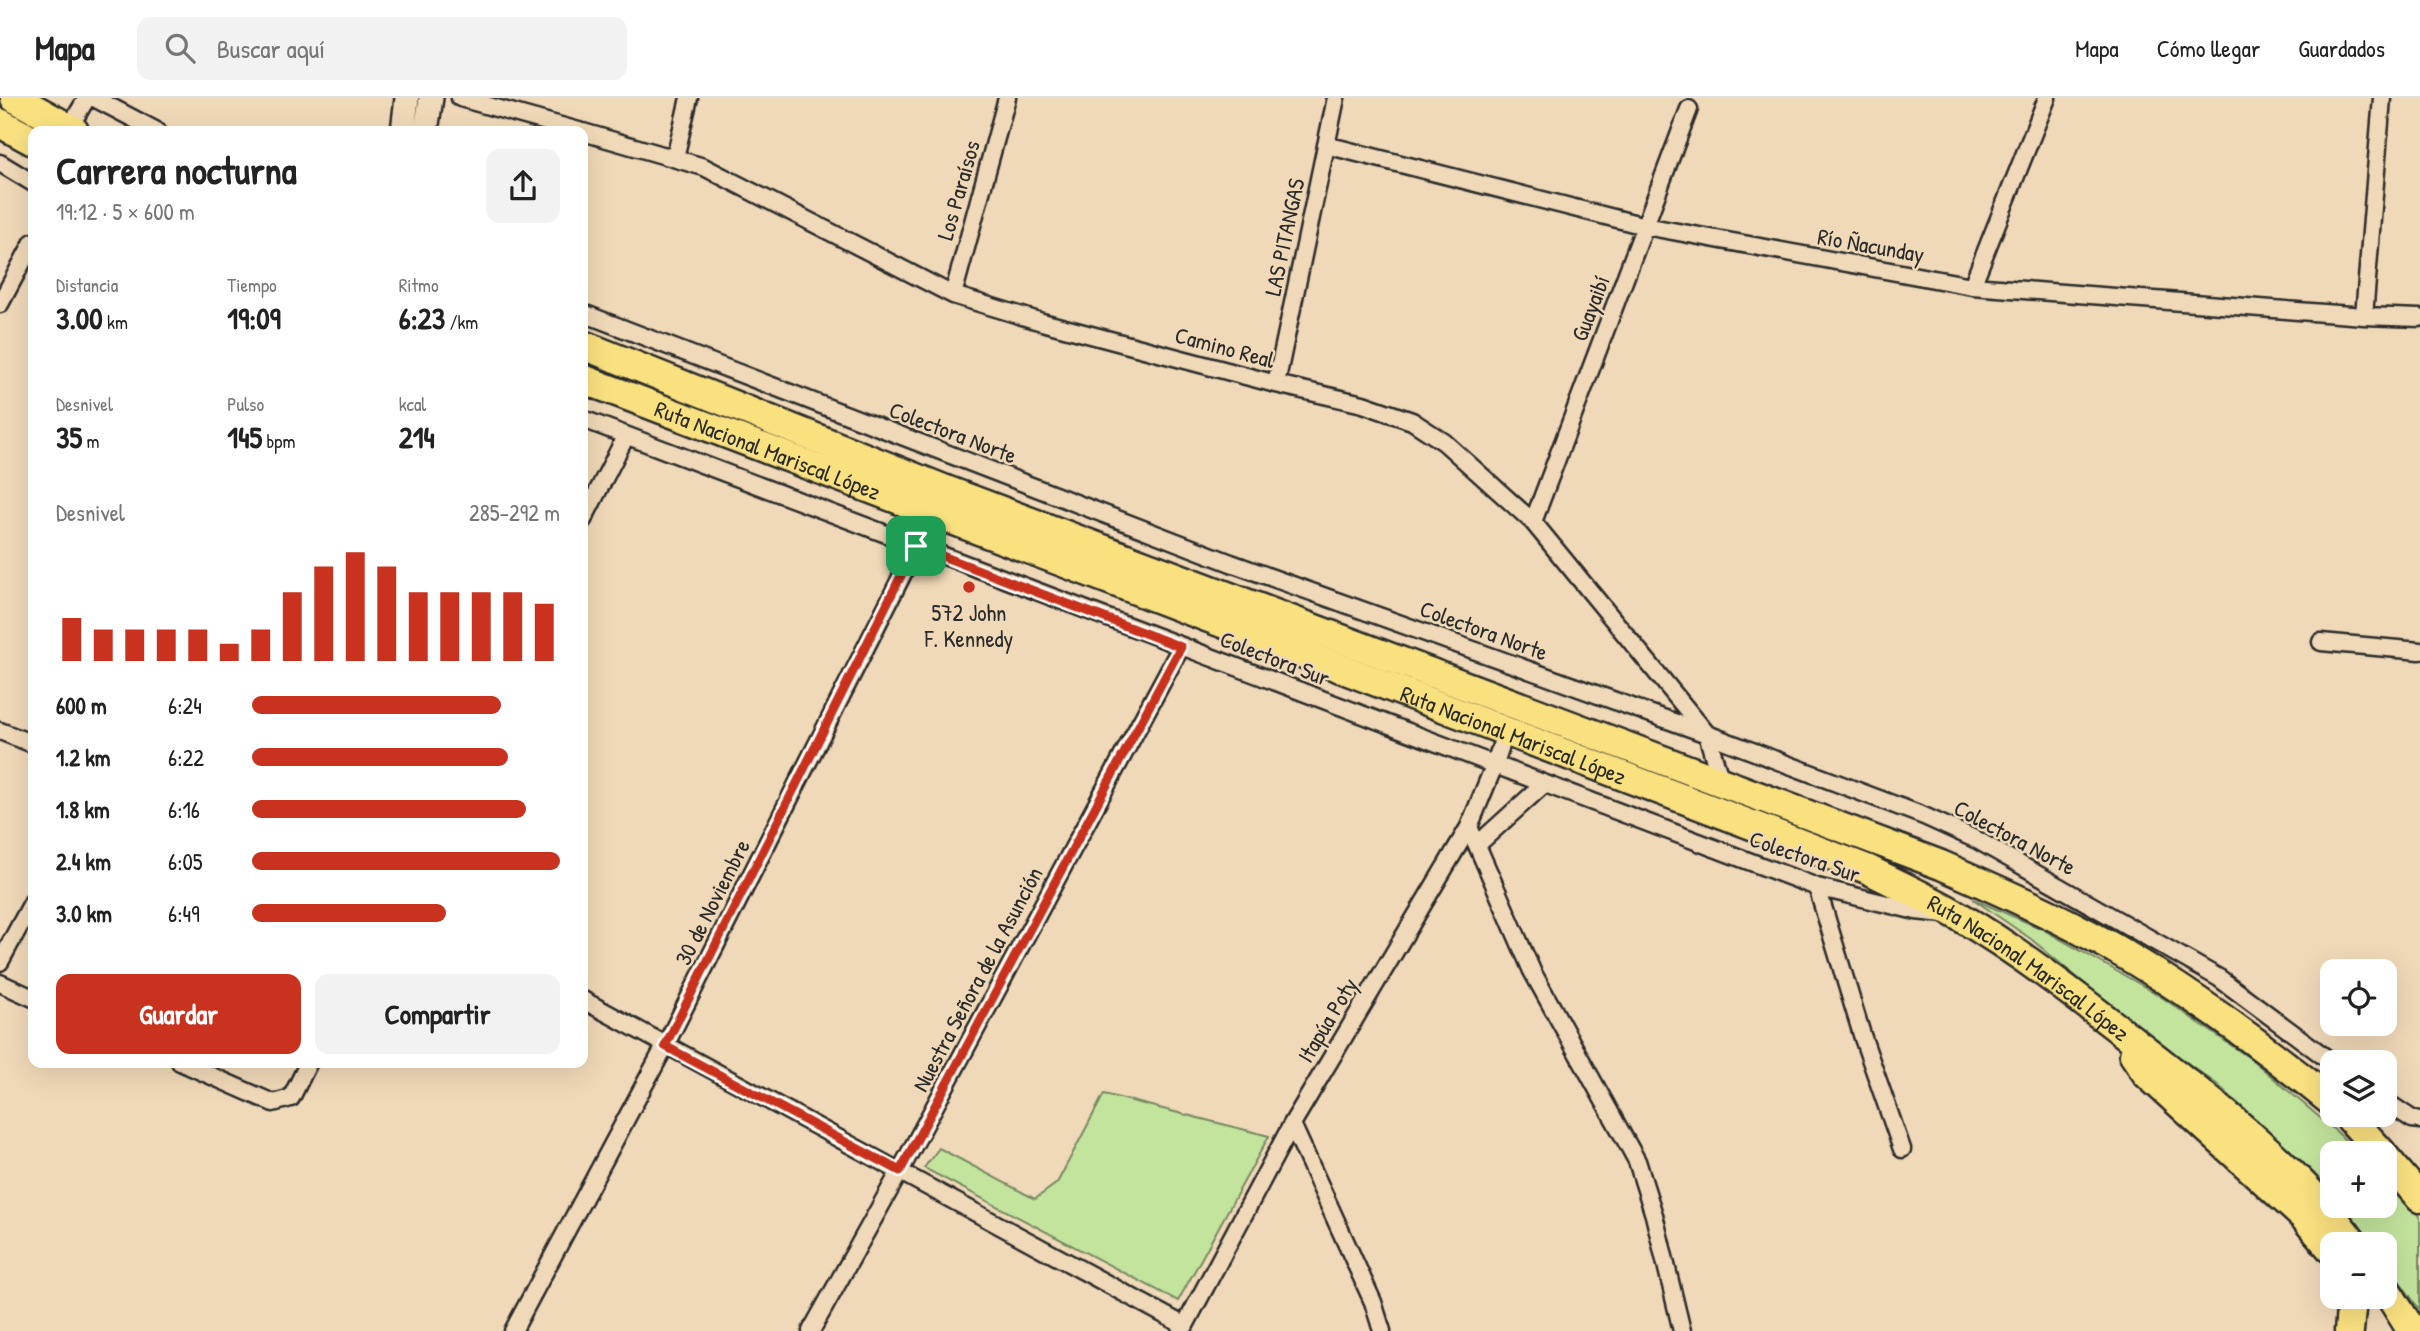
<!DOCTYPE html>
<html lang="es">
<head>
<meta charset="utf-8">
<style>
	:root { --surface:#fff; --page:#f2f2f2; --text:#222; --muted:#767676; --line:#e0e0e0; --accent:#c8321e }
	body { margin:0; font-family:"Patrick Hand",sans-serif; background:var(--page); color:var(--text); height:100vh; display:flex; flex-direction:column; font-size:26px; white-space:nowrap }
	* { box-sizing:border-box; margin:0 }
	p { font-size:23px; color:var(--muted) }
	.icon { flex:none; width:38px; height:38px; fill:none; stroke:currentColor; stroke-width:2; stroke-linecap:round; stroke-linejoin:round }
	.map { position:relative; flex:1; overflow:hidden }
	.drawer { position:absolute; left:28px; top:28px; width:560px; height:942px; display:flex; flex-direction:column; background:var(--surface); border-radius:14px; box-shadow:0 7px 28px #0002 }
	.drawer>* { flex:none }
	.controls { position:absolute; left:2320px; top:861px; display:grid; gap:14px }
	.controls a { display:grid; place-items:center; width:77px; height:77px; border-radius:14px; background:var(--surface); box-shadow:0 7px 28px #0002; font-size:35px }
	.pin { position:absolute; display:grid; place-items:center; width:60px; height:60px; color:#fff; margin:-30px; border-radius:14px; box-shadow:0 4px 10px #0006 }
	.round { display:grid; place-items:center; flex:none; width:74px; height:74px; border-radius:14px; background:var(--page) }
	.summary { display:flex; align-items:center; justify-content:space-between; height:119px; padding:0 28px }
	h1 { font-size:38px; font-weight:700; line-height:52px }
	.stats { display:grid; grid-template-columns:repeat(3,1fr); gap:10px; height:119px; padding:7px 28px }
	.stats div { display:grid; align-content:center }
	.stats b { font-size:30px; font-weight:700 }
	.stats small { font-size:19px; font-weight:400 }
	.stats p { font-size:19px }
	.chart { height:196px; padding:14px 28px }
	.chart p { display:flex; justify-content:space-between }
	.chart svg { width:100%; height:126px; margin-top:7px; stroke:var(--accent); stroke-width:6 }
	.primary-button { display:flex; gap:14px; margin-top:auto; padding:14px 28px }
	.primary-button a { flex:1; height:80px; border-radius:14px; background:var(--accent); color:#fff; font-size:28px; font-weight:700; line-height:80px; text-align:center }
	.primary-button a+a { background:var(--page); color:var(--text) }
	ul { padding:0 28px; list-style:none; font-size:23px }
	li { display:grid; grid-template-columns:112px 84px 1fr; align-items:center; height:52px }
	li i { height:18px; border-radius:9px; background:var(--accent) }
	header { display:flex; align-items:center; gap:42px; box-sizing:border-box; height:98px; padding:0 35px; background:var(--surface); border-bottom:2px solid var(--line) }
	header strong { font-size:33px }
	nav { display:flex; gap:38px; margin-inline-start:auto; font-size:24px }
	.search { width:490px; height:63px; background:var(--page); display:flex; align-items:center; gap:18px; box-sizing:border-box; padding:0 24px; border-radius:14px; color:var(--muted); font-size:26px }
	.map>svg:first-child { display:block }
</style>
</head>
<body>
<header>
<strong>Mapa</strong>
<div class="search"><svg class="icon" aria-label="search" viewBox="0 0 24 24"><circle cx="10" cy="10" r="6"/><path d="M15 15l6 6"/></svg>Buscar aquí</div>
<nav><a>Mapa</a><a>Cómo llegar</a><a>Guardados</a></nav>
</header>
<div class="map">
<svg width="2420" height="1233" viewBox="0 0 2420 1233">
	<rect width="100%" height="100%" fill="#f0d9b8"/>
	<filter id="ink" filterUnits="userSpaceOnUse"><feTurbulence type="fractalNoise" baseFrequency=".0143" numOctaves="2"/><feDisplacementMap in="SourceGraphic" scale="14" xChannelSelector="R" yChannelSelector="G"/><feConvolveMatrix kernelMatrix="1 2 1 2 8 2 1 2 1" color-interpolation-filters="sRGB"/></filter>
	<g filter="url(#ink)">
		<path fill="#c3e49d" stroke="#778864" stroke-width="2" d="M1973,801l69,30 115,65 94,65 87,74 20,20h-25v46l-39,-44 -76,-70 -85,-61 -102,-85z
			M1104,996l165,42 -91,165 -254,-133 15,-20 96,51 22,-16z
			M2385,1083l35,36v93l-35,-49v-17h-12l-34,-38h46z"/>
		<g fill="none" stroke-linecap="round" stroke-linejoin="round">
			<g stroke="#2b2b2b" stroke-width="21">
				<path id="minor" d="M94,0l63,33
					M460,0l119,33
					M69,30l18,-30
					M583,34l121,35 249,128 89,27 234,62 87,20 49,17 32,21 89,80 174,212 14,48
					M1326,47l319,81 327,60 392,30 56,2
					M675,60l14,-60
					M0,65l33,20
					M1972,188l75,-188
					M953,197l54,-197
					M0,206l33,-62
					M583,215l648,250 476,171 217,82 53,24 242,138 114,85
					M2364,218l18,-218
					M1276,286l60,-286
					M583,321l1234,468 99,24 28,3
					M583,422l43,-84
					M1533,424l156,-413
					M2321,544l99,9
					M0,633l33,13
					M1469,729l63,144 105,190 17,54 28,116
					M1477,747l67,-61
					M1817,789l46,151 39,111
					M0,864l33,-61
					M0,885l33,15
					M583,902l602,326
					M180,964l93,41 18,-5 18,-36
					M2385,1003l27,18 8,1
					M1292,1026l81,178 9,29
					M513,1233l152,-285 271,-538
					M811,1233l89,-160 281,-524
					M1182,1233l110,-207 177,-297 25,-61 12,-35"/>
			</g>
			<g stroke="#2b2b2b" stroke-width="28">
				<path id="secondary" d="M403,33l4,-33
					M426,33l5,-33"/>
			</g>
			<g stroke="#2b2b2b" stroke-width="33">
				<g id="trunk">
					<path d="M15,0l59,33"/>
					<path d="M0,25l33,18"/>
					<path d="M583,247l363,145 995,375c57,25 114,50 169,81 79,45 152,99 223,157"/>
					<path id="s1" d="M583,281l1284,490c30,15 61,29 90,46 72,42 138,96 204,147 69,54 140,111 193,182"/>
					<path d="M2134,957l13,19 157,143 29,34"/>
					<path d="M2347,1017l35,38"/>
					<path d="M2385,1059l35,41"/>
					<path d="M2385,1190l27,43"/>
					<path d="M2348,1199l3,13 -2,21"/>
				</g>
			</g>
			<use href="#minor" stroke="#f0d9b8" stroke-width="16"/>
			<use href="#secondary" stroke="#f0d9b8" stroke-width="23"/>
			<use href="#trunk" stroke="#fae180" stroke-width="28"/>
		</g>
	</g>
	<g fill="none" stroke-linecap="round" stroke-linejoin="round" filter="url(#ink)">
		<g stroke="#fff" stroke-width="14">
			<path id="route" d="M916,448l265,101 -281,524 -235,-125z"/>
		</g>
		<use href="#route" stroke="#c8321e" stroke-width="9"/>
	</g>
	<circle fill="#c8321e" stroke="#f0d9b8" stroke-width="2.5" cx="969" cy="489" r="7"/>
	<g text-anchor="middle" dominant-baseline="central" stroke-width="5" stroke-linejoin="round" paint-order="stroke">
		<g font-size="23" fill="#2b2b2b" stroke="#f0d9b8">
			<text transform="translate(958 92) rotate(-74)">Los Paraísos</text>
			<text transform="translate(1284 139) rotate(-78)">LAS PITANGAS</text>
			<text transform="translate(1871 147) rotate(10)">Río Ñacunday</text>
			<text transform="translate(1590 210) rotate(-69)">Guayaibí</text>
			<text transform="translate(1225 249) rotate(15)">Camino Real</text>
			<text transform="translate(953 334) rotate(21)">Colectora Norte</text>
			<text stroke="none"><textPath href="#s1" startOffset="198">Ruta Nacional Mariscal López</textPath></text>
			<text transform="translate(1484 532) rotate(20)">Colectora Norte</text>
			<text transform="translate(1275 560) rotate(21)">Colectora Sur</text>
			<text stroke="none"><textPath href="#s1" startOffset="996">Ruta Nacional Mariscal López</textPath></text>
			<text transform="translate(2015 739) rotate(28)">Colectora Norte</text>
			<text transform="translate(1805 758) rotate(19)">Colectora Sur</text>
			<text transform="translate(712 804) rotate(-63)">30 de Noviembre</text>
			<text stroke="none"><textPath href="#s1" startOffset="1564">Ruta Nacional Mariscal López</textPath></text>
			<text transform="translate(977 881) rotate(-62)">Nuestra Señora de la Asunción</text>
			<text transform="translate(1327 922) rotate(-59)">Itapúa Poty</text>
		</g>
		<g font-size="23" fill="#2b2b2b" stroke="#f0d9b8">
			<text x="969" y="514">572 John<tspan x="969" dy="26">F. Kennedy</tspan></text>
		</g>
	</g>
</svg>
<div class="controls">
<a><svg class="icon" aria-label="locate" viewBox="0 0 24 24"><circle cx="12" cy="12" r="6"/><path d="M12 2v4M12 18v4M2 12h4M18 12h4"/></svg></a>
<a><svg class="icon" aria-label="layers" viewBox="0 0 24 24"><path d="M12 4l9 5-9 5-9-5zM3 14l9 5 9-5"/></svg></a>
<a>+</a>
<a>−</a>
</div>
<div class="pin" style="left:916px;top:448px;background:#1e9e55"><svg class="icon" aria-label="arrive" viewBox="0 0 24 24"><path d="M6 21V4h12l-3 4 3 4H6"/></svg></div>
<section class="drawer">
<div class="summary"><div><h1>Carrera nocturna</h1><p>19:12 · 5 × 600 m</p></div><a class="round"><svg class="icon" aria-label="share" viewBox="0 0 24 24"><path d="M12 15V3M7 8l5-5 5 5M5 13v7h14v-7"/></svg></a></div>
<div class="stats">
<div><p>Distancia</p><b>3.00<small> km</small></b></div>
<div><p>Tiempo</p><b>19:09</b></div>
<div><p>Ritmo</p><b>6:23<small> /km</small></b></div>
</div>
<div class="stats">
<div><p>Desnivel</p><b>35<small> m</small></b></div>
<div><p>Pulso</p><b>145<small> bpm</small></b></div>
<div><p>kcal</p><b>214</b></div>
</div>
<div class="chart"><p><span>Desnivel</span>285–292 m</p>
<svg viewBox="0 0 160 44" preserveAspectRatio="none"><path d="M5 44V29M15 44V33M25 44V33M35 44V33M45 44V33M55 44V38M65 44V33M75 44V20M85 44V11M95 44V6M105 44V11M115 44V20M125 44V20M135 44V20M145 44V20M155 44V24"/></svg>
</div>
<ul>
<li><b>600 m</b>6:24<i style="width:81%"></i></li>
<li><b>1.2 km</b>6:22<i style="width:83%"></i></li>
<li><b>1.8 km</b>6:16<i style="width:89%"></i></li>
<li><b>2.4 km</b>6:05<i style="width:100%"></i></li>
<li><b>3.0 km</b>6:49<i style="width:63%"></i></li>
</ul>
<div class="primary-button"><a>Guardar</a><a>Compartir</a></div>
</section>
</div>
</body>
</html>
